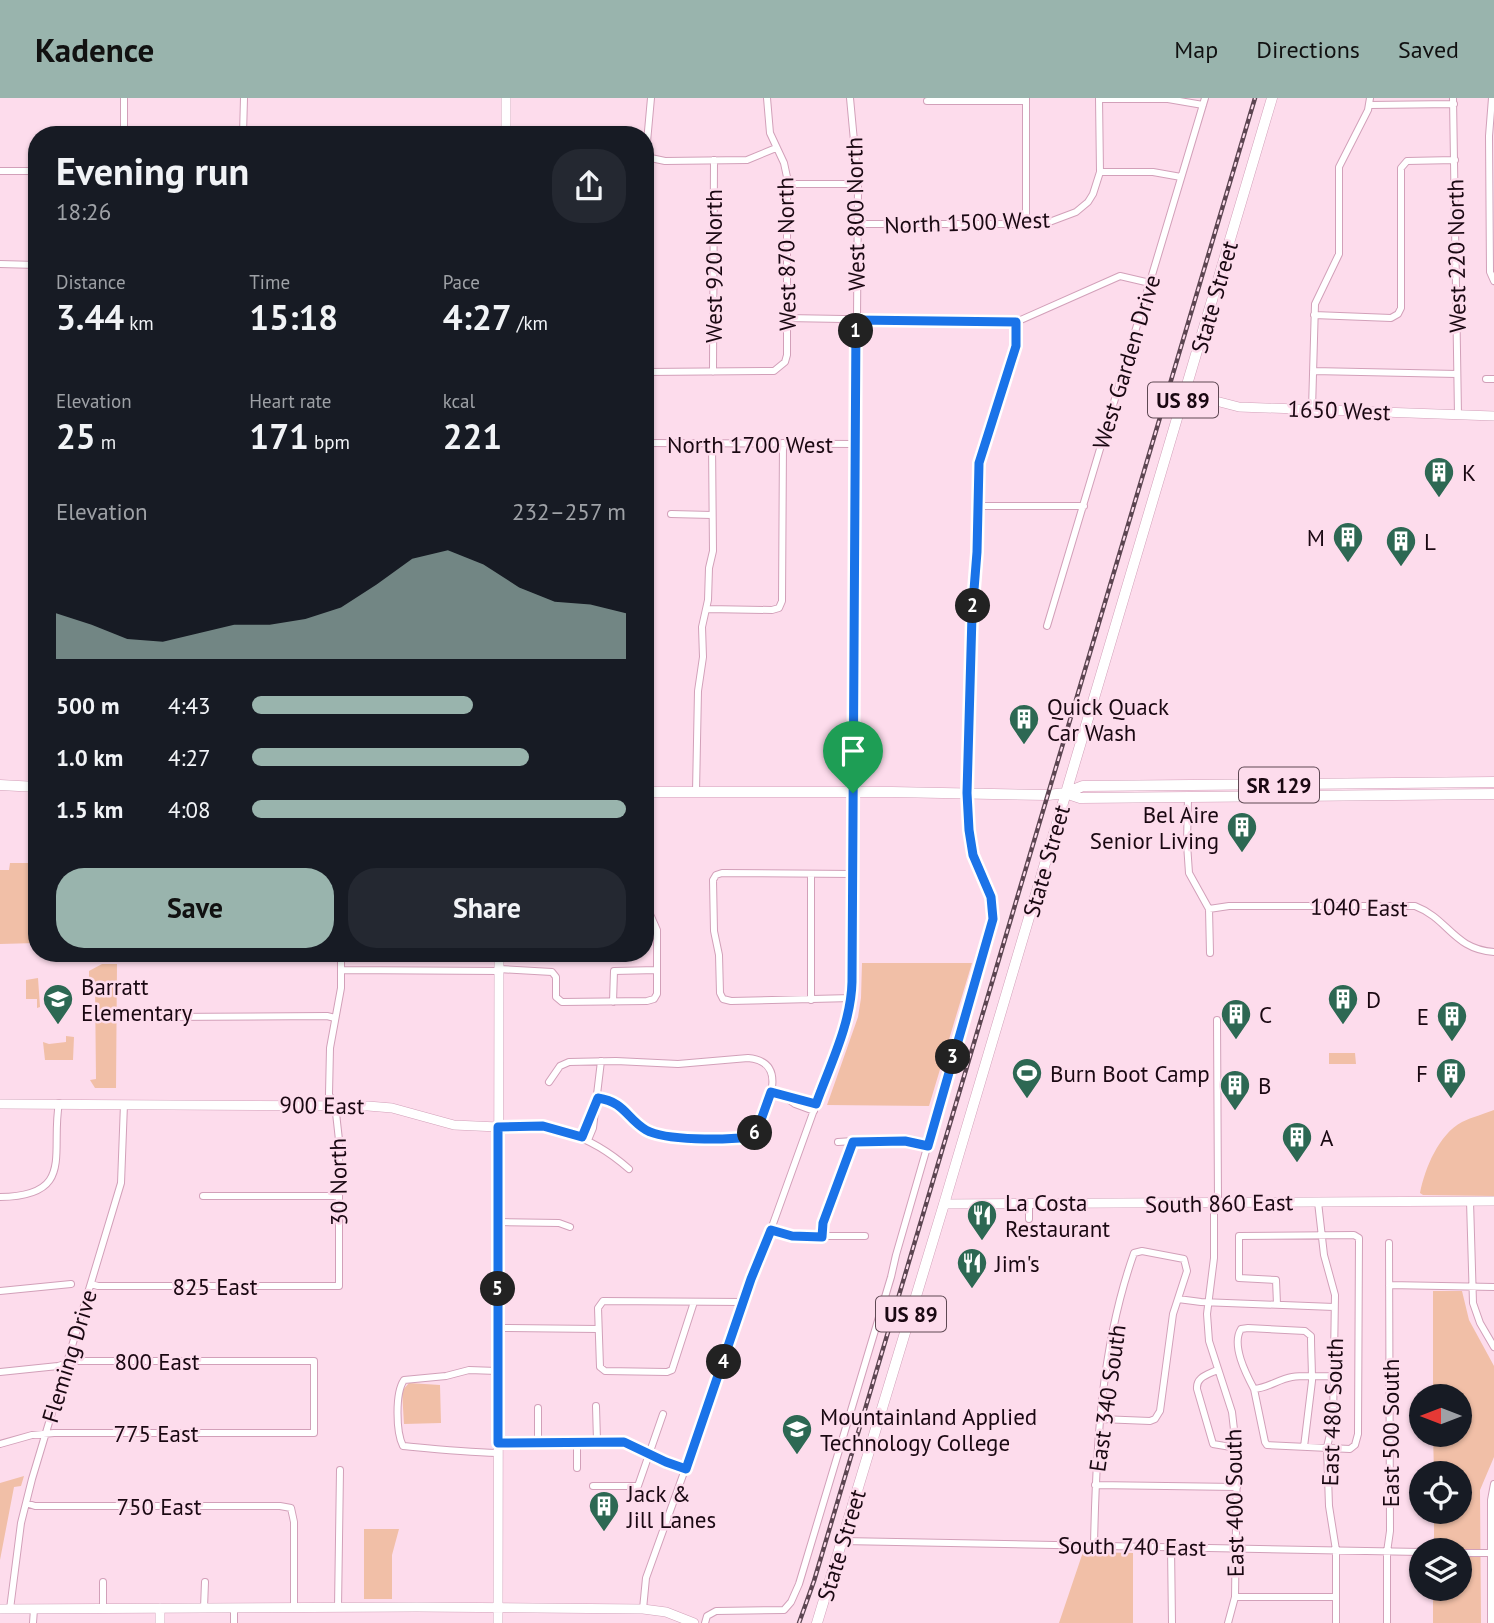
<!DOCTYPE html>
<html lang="en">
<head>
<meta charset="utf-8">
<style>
	:root { --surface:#171b24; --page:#242831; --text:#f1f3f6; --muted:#9ea1a6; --accent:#99b4ad }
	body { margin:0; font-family:"PT Sans",sans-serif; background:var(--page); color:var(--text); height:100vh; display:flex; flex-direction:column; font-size:26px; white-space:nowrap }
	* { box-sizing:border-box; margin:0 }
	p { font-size:23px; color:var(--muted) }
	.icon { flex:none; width:38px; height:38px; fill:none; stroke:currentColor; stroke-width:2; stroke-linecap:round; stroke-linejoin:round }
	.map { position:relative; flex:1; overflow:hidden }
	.drawer { position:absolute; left:28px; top:28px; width:626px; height:836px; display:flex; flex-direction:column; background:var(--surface); border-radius:28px; box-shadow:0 2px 5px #0004 }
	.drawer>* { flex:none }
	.needle { width:46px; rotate:270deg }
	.buttons { position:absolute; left:1409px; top:1286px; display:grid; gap:14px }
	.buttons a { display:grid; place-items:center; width:63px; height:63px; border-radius:50%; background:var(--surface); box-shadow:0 2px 5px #0004; font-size:35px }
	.pin { position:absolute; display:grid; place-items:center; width:60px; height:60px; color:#fff; margin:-72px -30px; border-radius:50% 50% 50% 0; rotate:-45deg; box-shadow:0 0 7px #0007 }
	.pin .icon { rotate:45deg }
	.km { position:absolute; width:35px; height:35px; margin:-18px; border-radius:50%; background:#222; color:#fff; font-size:19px; line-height:35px; text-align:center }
	.round { display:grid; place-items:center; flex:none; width:74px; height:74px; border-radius:28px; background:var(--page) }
	.head { display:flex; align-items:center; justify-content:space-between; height:119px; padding:0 28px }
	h1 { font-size:38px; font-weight:700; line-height:52px }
	.stats { display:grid; grid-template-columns:repeat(3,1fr); gap:10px; height:119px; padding:7px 28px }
	.stats div { display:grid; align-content:center }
	.stats b { font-size:35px; font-weight:700 }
	.stats small { font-size:19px; font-weight:400 }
	.stats p { font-size:19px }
	.chart { height:196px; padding:14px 28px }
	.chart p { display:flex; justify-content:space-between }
	.chart svg { width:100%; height:126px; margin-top:7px; fill:var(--accent); opacity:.7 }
	.cta { display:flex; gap:14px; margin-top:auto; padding:14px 28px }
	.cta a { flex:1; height:80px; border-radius:28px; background:var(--accent); color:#111; font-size:28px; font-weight:700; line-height:80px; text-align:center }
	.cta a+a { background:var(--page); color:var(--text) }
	ul { padding:0 28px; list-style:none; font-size:23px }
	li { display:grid; grid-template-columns:112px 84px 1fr; align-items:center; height:52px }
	li i { height:18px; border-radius:9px; background:var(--accent) }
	header { display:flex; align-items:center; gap:42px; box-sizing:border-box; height:98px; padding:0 35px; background:var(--accent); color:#111 }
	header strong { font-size:33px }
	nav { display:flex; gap:38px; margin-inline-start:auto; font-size:24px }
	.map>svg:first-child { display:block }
</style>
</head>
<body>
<header>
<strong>Kadence</strong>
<nav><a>Map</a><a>Directions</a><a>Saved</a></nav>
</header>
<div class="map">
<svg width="1494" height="1525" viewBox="0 0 1494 1525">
	<rect width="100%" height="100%" fill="#fddcec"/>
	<path fill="#f1bfa7" d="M10,765h27v80l-37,1v-74h9z
		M862,865h110l-43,143 -102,-1 31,-88 3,-19z
		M102,866h15l-1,124h-21l-5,-8 6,-1 -1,-95 -6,-1v-12z
		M38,880l2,29 -3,1v-9h-11v-19z
		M66,938l8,1 -1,23h-28l-2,-18 6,2 17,-2z
		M1329,955h26l1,11h-27z
		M1494,1012v86l-71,-1 -3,-2c5,-25 19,-59 42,-71 10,-5 22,-8 32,-12z
		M1433,1193h29l7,29 25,46v91l-14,33 1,133h-48v-34h27v-39h-26v-38h26v-38l-26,-1 -1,-38h27v-39h-27z
		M409,1285l31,2 1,38 -37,1 -2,-33z
		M24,1378l-3,10 -7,1 -14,73v-77z
		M364,1431h35l-7,26v44h-28z
		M1083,1454l50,1v70h-74z"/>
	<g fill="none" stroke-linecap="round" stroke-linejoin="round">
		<g stroke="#d2a0b9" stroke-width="8">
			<path id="street" d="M1026,0v127
				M1453,0l5,317
				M1492,0l-3,38 1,136 4,9
				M1099,1h69l35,6
				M927,3h99
				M1370,7l84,-1
				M124,37v-37
				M243,37l1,-37
				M646,55l5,-55
				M646,59l19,4 82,-1 29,-12
				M0,73h32
				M1100,74h53l28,5
				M787,86h71
				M857,126h187l32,-12 12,-10 5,-8 7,-22 -1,-74
				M0,166l37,1
				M1314,217l77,3 7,-4 3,-6v-140l6,-7 48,-1
				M786,220l230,4 104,-46 30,7
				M1313,273l144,3
				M646,274l128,-1 11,-9 2,-7v-178l-3,-14 -14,-30 -3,-35
				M713,274l1,-212
				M1486,281h8
				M1312,311l3,-105 24,-50v-87l29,-57 2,-12
				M646,345l209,1
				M978,408h106
				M671,416l41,1
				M707,511l65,1 7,-2 3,-7 1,-158
				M1047,528l158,-528
				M696,694l2,-101 5,-34 -1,-30 6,-27 1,-32 4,-17 -1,-108
				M1188,699l-1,47 2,29 20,36 1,44
				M1209,811l20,-3h186c34,13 38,43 79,46
				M499,871l53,3 4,5v20l6,5 85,-1 7,-2 3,-5v-64l-11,-25
				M341,872l158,1
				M852,900l-121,3 -8,-2 -3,-6 -1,-38 -5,-24 -1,-51 3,-5 6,-2 131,1
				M811,902v-126
				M613,904l1,-31 43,-1
				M161,919l166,-1 8,2
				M1217,922l1,183
				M549,984l11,-16 9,-4 47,-1 62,3 70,-6c43,4 18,50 9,73l-4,4 -9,3c-27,-1 -74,5 -97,-8 -21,-12 -22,-28 -49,-32
				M771,994l45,12
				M785,999l10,7 19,7
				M498,1029c54,-3 90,6 131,42
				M582,1039l11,-24
				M588,1042l5,-12 8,-67
				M853,1043h53l22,5
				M203,1098h136
				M0,1099c76,-1 50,-44 59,-94
				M1470,1103l3,102 7,20 14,24
				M1318,1104l6,53 11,40 -2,127 -6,25 2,59 7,44v73
				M1214,1105v55l-7,56 2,27 23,71 5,44 -2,141 -7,26
				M1029,1107v14
				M498,1124l61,1 11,4
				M771,1132l21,6h73
				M822,1139l1,-14 30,-82 -15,1
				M91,1186l7,2h241v-146l-3,-27 -7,-19 1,-46 11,-60v-34
				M1389,1187l105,2
				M0,1193l71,-7
				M1178,1201l23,3 133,5
				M694,1204l-22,68 -5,2 -62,-1 -5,-4 -2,-59 5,-7 140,1
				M498,1230l100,1
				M1217,1272c-10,5 -21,7 -20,19l16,55 24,4
				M497,1273l-28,-1 -23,6 -42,4c-9,13 -8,52 -1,66 32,3 62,6 94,7
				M0,1274l58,-6 18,-5h238v72h-260l-22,2 -32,9
				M1254,1291l11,53 2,3 83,4 5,-4 3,-11 1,-196 -5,-3 -115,1v42l37,2 1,24
				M596,1308l1,35
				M538,1310v34
				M497,1345l127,-1 42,21 20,6
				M1304,1349l8,-66c0,-15 -1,-30 -1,-45l-6,-5 -57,-3 -7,1c-10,16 5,45 13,60 14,-1 25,-10 38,-12 14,-2 28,0 42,-1
				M577,1370v-26
				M1095,1387l142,2
				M593,1388h45l25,-72
				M26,1405l9,3h245l11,2 3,14v86
				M842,1443l579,11
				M1094,1447c2,-97 7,-199 40,-292l8,-2 42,8 3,12 -14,43 -13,97 -5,8 -5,2 -50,-2
				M1171,1449l1,76
				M1460,1455h33
				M1235,1499h101
				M204,1510l1,-26
				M234,1510v15
				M338,1510l2,-138
				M10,1511l11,-86 11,-44 89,-296 3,-79
				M103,1511v-27
				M643,1511l3,-31 92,-256 13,-43 9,-19 86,-239 6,-23 6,-814 -8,-86
				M33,1525l1,-14
				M705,1525l2,-7 9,-5 68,-1 7,-8 8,-18 92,-307 5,-22 97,-336 -2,-23 -18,-41 -4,-25 -2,-37 5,-178 5,-63 2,-89 37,-117v-24
				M1387,1525v-71l3,-21 -1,-288
				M1491,1525v-123l3,-16"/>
		</g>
		<g stroke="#d2a0b9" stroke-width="10">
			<path id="secondary" d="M506,37v-37
				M1185,295l54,14 255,9
				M0,1006l368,2 24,2 62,17 44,2
				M944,1106l550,-3
				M160,1510v15
				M0,1511l417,-2 226,2 23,3 28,11
				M498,1525l1,-669"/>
		</g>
		<g stroke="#d2a0b9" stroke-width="11">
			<path id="primary" d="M0,687l37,2
				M646,694h246l156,3 17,-2 18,-7 411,-4
				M1065,695l15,5 414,-4
				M817,1525l127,-419 328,-1106"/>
		</g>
		<use href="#street" stroke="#fff" stroke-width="6"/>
		<use href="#secondary" stroke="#fff" stroke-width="9"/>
		<use href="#primary" stroke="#fff" stroke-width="10"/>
		<g stroke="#5c4551" stroke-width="4.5">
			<path id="rail" d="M799,1525l15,-42 441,-1483"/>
		</g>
		<use href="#rail" stroke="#fddcec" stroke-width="2" stroke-dasharray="5" stroke-linecap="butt"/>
	</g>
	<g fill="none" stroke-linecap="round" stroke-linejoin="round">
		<g stroke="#fff" stroke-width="14">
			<path id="route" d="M856,222l160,2v24l-37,117 -2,89 -5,63 -5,178 2,37 4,25 18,42 2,22 -65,227 -23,-5 -52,1 -30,81 -1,14 -30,-1 -21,-6 -20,49 -65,190 -20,-7 -42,-20 -126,1v-316l45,-1 39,11 16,-39c27,4 28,20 48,32 19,11 80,10 102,7l9,-6 14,-39 45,12c14,-39 35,-80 36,-122z"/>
		</g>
		<use href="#route" stroke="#1a73e8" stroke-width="9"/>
	</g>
	<defs>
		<g id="building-pin" transform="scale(1.575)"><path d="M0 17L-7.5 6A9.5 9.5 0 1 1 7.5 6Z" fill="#2d6853" stroke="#fddcec"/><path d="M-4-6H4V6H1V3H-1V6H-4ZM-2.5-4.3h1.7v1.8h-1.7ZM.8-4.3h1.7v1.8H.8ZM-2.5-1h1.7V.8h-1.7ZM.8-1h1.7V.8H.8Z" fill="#fff"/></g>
		<g id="school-pin" transform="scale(1.575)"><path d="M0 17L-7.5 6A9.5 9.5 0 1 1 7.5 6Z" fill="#2d6853" stroke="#fddcec"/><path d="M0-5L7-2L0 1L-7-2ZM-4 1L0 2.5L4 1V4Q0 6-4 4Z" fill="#fff"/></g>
		<g id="stadium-pin" transform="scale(1.575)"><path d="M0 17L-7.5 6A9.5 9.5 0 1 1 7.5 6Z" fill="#2d6853" stroke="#fddcec"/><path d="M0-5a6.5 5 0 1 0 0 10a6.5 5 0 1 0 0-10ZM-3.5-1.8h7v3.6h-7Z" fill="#fff"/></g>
		<g id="restaurant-pin" transform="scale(1.575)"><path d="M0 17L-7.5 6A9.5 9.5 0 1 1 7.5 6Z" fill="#2d6853" stroke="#fddcec"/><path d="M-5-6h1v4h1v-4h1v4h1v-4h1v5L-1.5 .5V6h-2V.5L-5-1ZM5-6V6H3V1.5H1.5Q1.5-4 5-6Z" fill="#fff"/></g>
		<g id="university-pin" transform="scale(1.575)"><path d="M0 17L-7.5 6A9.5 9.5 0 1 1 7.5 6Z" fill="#2d6853" stroke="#fddcec"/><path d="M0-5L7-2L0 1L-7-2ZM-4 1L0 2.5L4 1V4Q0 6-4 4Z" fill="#fff"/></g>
	</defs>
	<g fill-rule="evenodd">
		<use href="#building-pin" x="1439" y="374"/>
		<use href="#building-pin" x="1348" y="439"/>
		<use href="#building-pin" x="1401" y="443"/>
		<use href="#building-pin" x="1024" y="621"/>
		<use href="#building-pin" x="1242" y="729"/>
		<use href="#school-pin" x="58" y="901"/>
		<use href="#building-pin" x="1343" y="901"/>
		<use href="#building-pin" x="1236" y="916"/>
		<use href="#building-pin" x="1452" y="918"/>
		<use href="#stadium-pin" x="1027" y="975"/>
		<use href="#building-pin" x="1451" y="975"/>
		<use href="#building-pin" x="1235" y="987"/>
		<use href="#building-pin" x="1297" y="1039"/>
		<use href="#restaurant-pin" x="982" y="1117"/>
		<use href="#restaurant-pin" x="972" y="1165"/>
		<use href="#university-pin" x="797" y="1331"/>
		<use href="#building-pin" x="604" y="1408"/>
	</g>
	<g text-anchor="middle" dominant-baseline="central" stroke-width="5" stroke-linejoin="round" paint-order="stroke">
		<g fill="#fddcec" stroke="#5e4853" stroke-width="2">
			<rect x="1148" y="284.5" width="70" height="35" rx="5"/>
			<rect x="1239" y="669.5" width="80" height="35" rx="5"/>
			<rect x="876" y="1198.5" width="70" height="35" rx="5"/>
		</g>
		<g font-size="21" font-weight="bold" fill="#1a0812">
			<text x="1183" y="302">US 89</text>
			<text x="1279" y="687">SR 129</text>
			<text x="911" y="1216">US 89</text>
		</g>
		<g font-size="23" fill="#1a0812" stroke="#fddcec">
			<text transform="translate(855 116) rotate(-91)">West 800 North</text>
			<text transform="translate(967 124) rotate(-2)">North 1500 West</text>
			<text transform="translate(786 156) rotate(-91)">West 870 North</text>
			<text transform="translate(1456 158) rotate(-91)">West 220 North</text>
			<text transform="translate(713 168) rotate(-90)">West 920 North</text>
			<text transform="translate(1214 199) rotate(-74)">State Street</text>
			<text transform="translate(1126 264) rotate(-73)">West Garden Drive</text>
			<text transform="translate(1339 312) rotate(2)">1650 West</text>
			<text x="750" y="346">North 1700 West</text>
			<text transform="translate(1046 763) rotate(-74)">State Street</text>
			<text transform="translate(1359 809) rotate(1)">1040 East</text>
			<text transform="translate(322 1007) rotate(1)">900 East</text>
			<text transform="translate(338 1084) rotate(-91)">30 North</text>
			<text transform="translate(1219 1105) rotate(-1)">South 860 East</text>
			<text x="215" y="1188">825 East</text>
			<text transform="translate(69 1258) rotate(-73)">Fleming Drive</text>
			<text x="157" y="1263">800 East</text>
			<text transform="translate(1107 1300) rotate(-82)">East 340 South</text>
			<text transform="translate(1332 1314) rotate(-88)">East 480 South</text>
			<text x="156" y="1335">775 East</text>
			<text transform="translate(1390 1335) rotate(-90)">East 500 South</text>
			<text transform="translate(1234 1405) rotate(-91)">East 400 South</text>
			<text x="159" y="1408">750 East</text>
			<text transform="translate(841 1447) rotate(-73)">State Street</text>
			<text transform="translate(1132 1448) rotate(1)">South 740 East</text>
		</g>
		<g font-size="23" fill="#1a0812" stroke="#fddcec" text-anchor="start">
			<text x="1462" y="374">K</text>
			<text x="1325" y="439" text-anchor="end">M</text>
			<text x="1424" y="443">L</text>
			<text x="1047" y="608">Quick Quack<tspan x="1047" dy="26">Car Wash</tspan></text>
			<text x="1219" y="716" text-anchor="end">Bel Aire<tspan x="1219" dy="26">Senior Living</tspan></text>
			<text x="81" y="888">Barratt<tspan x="81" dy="26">Elementary</tspan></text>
			<text x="1366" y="901">D</text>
			<text x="1259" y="916">C</text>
			<text x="1429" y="918" text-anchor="end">E</text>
			<text x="1050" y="975">Burn Boot Camp</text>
			<text x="1428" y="975" text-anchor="end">F</text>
			<text x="1258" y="987">B</text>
			<text x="1320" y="1039">A</text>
			<text x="1005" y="1104">La Costa<tspan x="1005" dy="26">Restaurant</tspan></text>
			<text x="995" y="1165">Jim's</text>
			<text x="820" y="1318">Mountainland Applied<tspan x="820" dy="26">Technology College</tspan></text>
			<text x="627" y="1395">Jack &amp;<tspan x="627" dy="26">Jill Lanes</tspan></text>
		</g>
	</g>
</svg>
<div class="buttons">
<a><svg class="needle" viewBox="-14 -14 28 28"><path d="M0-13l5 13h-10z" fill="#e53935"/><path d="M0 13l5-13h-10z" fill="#9ea1a6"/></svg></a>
<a><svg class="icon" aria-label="locate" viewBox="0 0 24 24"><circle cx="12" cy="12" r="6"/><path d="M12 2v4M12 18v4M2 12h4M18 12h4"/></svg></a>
<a><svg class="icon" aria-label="layers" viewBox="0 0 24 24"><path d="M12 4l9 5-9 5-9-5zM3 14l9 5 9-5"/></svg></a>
</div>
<div class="pin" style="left:853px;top:695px;background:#1e9e55"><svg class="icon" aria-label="arrive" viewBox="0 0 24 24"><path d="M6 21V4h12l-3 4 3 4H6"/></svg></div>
<b class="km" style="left:856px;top:233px">1</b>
<b class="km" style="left:973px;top:508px">2</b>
<b class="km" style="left:953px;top:959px">3</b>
<b class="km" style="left:724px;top:1264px">4</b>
<b class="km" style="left:498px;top:1191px">5</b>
<b class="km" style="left:755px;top:1035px">6</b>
<section class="drawer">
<div class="head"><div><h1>Evening run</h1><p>18:26</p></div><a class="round"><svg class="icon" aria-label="share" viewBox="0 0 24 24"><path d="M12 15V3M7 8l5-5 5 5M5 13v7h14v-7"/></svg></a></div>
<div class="stats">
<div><p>Distance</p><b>3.44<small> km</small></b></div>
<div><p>Time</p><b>15:18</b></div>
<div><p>Pace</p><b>4:27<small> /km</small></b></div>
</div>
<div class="stats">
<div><p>Elevation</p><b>25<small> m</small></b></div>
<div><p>Heart rate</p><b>171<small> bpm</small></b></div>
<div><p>kcal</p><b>221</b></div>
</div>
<div class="chart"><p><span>Elevation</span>232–257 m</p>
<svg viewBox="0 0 160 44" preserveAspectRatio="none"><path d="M0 44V28L10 32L20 37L30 38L40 35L50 32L60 32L70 30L80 26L90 18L100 9L110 6L120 11L130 19L140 24L150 25L160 28V44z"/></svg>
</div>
<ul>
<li><b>500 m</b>4:43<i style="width:59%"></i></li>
<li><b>1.0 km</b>4:27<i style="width:74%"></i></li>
<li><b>1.5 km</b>4:08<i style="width:100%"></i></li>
</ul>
<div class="cta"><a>Save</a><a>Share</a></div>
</section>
</div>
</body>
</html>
